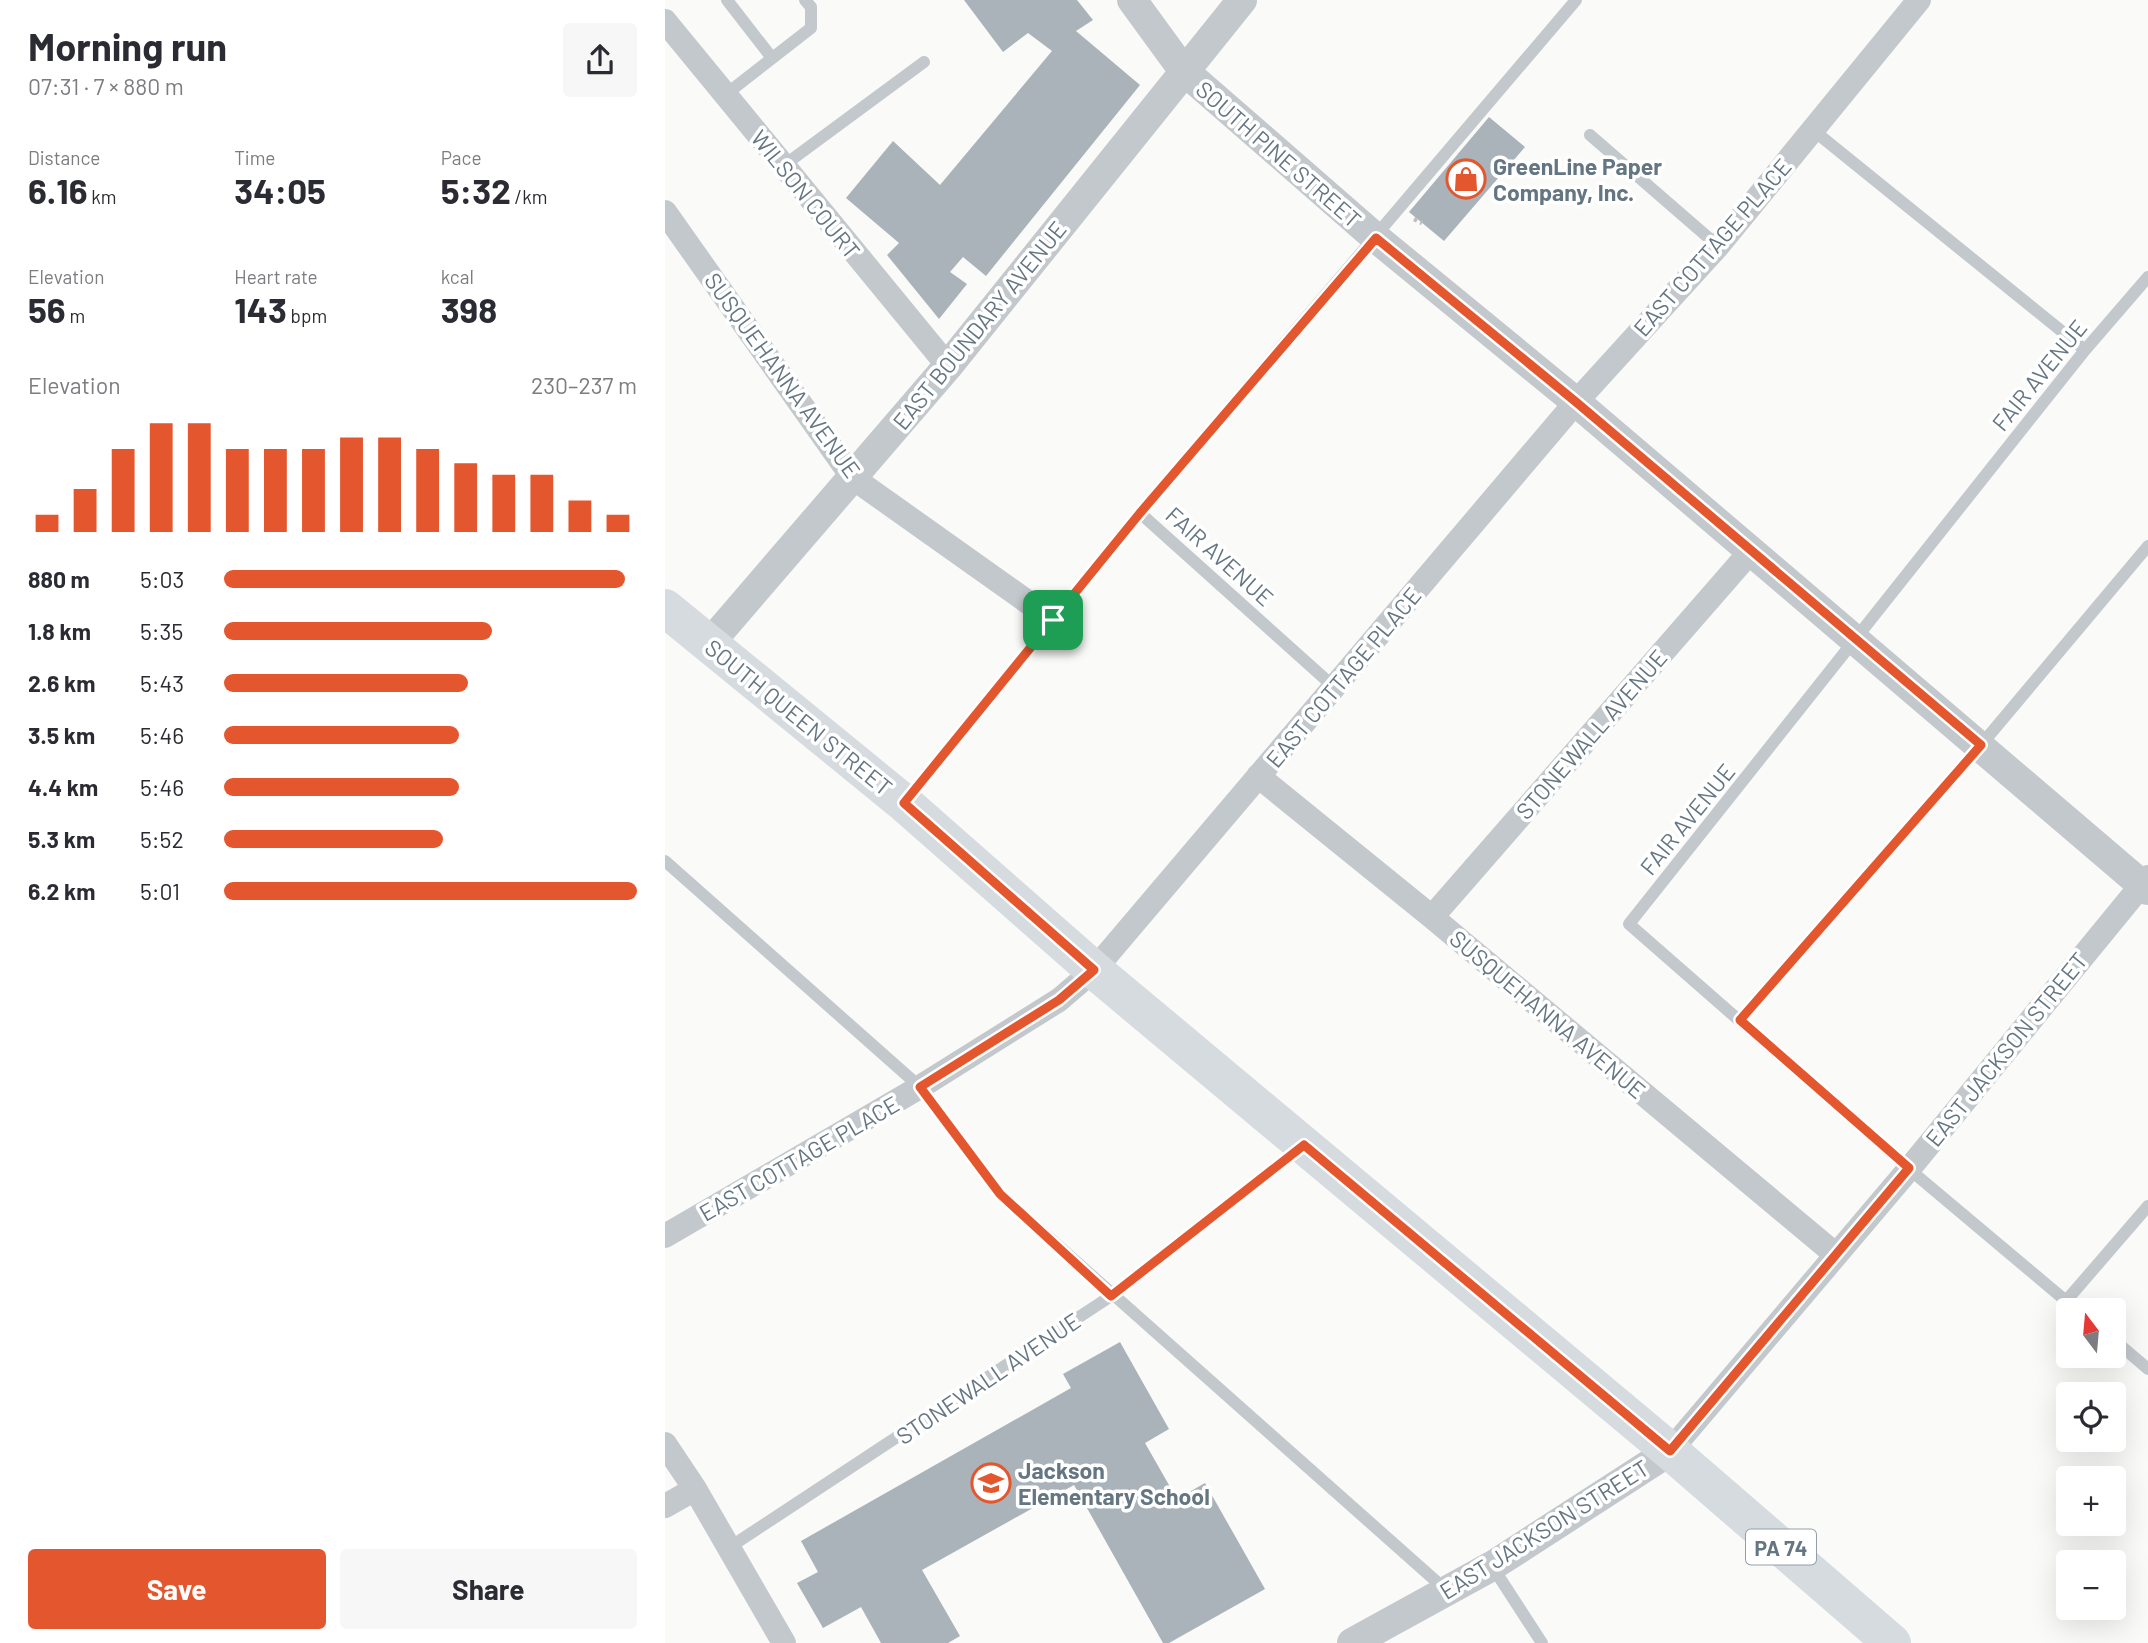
<!DOCTYPE html>
<html lang="en">
<head>
<meta charset="utf-8">
<style>
	:root { --surface:#fff; --page:#f7f7f7; --text:#2b2b33; --muted:#7c7c81; --accent:#e4572e }
	body { margin:0; font-family:Barlow,sans-serif; background:var(--page); color:var(--text); height:100vh; display:flex; flex-direction:column; font-size:26px; white-space:nowrap }
	* { box-sizing:border-box; margin:0 }
	p { font-size:23px; color:var(--muted) }
	.icon { flex:none; width:38px; height:38px; fill:none; stroke:currentColor; stroke-width:2; stroke-linecap:round; stroke-linejoin:round }
	.map { position:relative; flex:1; overflow:hidden }
	.drawer { display:flex; flex-direction:column; background:var(--surface); width:665px }
	.drawer>* { flex:none }
	.needle { width:46px; rotate:344deg }
	.buttons { position:absolute; left:1391px; top:1298px; display:grid; gap:14px }
	.buttons a { display:grid; place-items:center; width:70px; height:70px; border-radius:7px; background:var(--surface); box-shadow:0 7px 28px #0002; font-size:35px }
	.pin { position:absolute; display:grid; place-items:center; width:60px; height:60px; color:#fff; margin:-30px; border-radius:14px; box-shadow:0 4px 10px #0006 }
	.round { display:grid; place-items:center; flex:none; width:74px; height:74px; border-radius:7px; background:var(--page) }
	.headline { display:flex; align-items:center; justify-content:space-between; height:119px; padding:0 28px }
	h1 { font-size:38px; font-weight:700; line-height:52px }
	.metrics { display:grid; grid-template-columns:repeat(3,1fr); gap:10px; height:119px; padding:7px 28px }
	.metrics div { display:grid; align-content:center }
	.metrics b { font-size:35px; font-weight:700 }
	.metrics small { font-size:19px; font-weight:400 }
	.metrics p { font-size:19px }
	.chart { height:196px; padding:14px 28px }
	.chart p { display:flex; justify-content:space-between }
	.chart svg { width:100%; height:126px; margin-top:7px; stroke:var(--accent); stroke-width:6 }
	.action { display:flex; gap:14px; margin-top:auto; padding:14px 28px }
	.action a { flex:1; height:80px; border-radius:7px; background:var(--accent); color:#fff; font-size:28px; font-weight:700; line-height:80px; text-align:center }
	.action a+a { background:var(--page); color:var(--text) }
	ul { padding:0 28px; list-style:none; font-size:23px }
	li { display:grid; grid-template-columns:112px 84px 1fr; align-items:center; height:52px }
	li i { height:18px; border-radius:9px; background:var(--accent) }
	main { display:flex; flex:1; min-height:0 }
	.map>svg:first-child { display:block }
</style>
</head>
<body>
<main>
<section class="drawer">
<div class="headline"><div><h1>Morning run</h1><p>07:31 · 7 × 880 m</p></div><a class="round"><svg class="icon" aria-label="share" viewBox="0 0 24 24"><path d="M12 15V3M7 8l5-5 5 5M5 13v7h14v-7"/></svg></a></div>
<div class="metrics">
<div><p>Distance</p><b>6.16<small> km</small></b></div>
<div><p>Time</p><b>34:05</b></div>
<div><p>Pace</p><b>5:32<small> /km</small></b></div>
</div>
<div class="metrics">
<div><p>Elevation</p><b>56<small> m</small></b></div>
<div><p>Heart rate</p><b>143<small> bpm</small></b></div>
<div><p>kcal</p><b>398</b></div>
</div>
<div class="chart"><p><span>Elevation</span>230–237 m</p>
<svg viewBox="0 0 160 44" preserveAspectRatio="none"><path d="M5 44V38M15 44V29M25 44V15M35 44V6M45 44V6M55 44V15M65 44V15M75 44V15M85 44V11M95 44V11M105 44V15M115 44V20M125 44V24M135 44V24M145 44V33M155 44V38"/></svg>
</div>
<ul>
<li><b>880 m</b>5:03<i style="width:97%"></i></li>
<li><b>1.8 km</b>5:35<i style="width:65%"></i></li>
<li><b>2.6 km</b>5:43<i style="width:59%"></i></li>
<li><b>3.5 km</b>5:46<i style="width:57%"></i></li>
<li><b>4.4 km</b>5:46<i style="width:57%"></i></li>
<li><b>5.3 km</b>5:52<i style="width:53%"></i></li>
<li><b>6.2 km</b>5:01<i style="width:100%"></i></li>
</ul>
<div class="action"><a>Save</a><a>Share</a></div>
</section>
<div class="map">
<svg width="1483" height="1643" viewBox="0 0 1483 1643">
	<rect width="100%" height="100%" fill="#fafaf8"/>
	<path fill="#aab3b9" d="M299,0h113l16,20 -17,11 64,54 -154,191 -23,-19 -13,15 17,12 -28,35 -52,-64 12,-12 -53,-45 47,-57 47,44 112,-134 -24,-18 -25,19z
		M824,117l36,30 -81,94 -35,-29z
		M455,1342l49,87 -24,14 32,56 28,-16 60,106 -96,54h-6l-89,-158 -152,85 38,66 -12,7h-67l-20,-36 -38,21 -26,-45 21,-11 -17,-31 270,-153 -8,-14z"/>
	<g fill="none" stroke-linecap="round" stroke-linejoin="round">
		<path stroke="#bbbfc2" stroke-width="4.5" stroke-dasharray="3.5 3.5" stroke-linecap="butt" d="M749,219l8,4"/>
		<path stroke="#c3c8cc" stroke-width="12" d="M62,0l45,58
			M60,95l86,-67v-21l-6,-7
			M1148,130l272,220
			M925,135l128,111
			M118,166l141,-104
			M475,513l194,174
			M242,800l233,-287 436,-513
			M0,861l255,226 80,107 446,396
			M1075,1020l241,-275 167,-199
			M1401,1301l82,-95
			M1413,1311l-169,-142 -280,-245 456,-574 63,-73
			M1449,1340l34,29
			M65,1547l381,-251 190,-148
			M827,1566l50,77"/>
		<path stroke="#c3c8cc" stroke-width="24" d="M0,21l283,345
			M0,212l188,266 200,142
			M593,776l174,141 403,337
			M767,917l319,-366
			M0,1236l255,-149 139,-87 35,-30 482,-568 142,-156 201,-246
			M0,1444l30,45 89,154
			M1005,1451l239,-282 239,-292
			M0,1506l30,-17"/>
		<path stroke="#c3c8cc" stroke-width="30" d="M467,0l51,70 193,168 200,164 572,488
			M44,644l239,-278 294,-366
			M687,1643l140,-77 178,-115"/>
		<path stroke="#d6dbdf" stroke-width="38" d="M0,608l239,195 190,167 576,481 222,192"/>
	</g>
	<g fill="none" stroke-linecap="round" stroke-linejoin="round">
		<g stroke="#fff" stroke-width="14">
			<path id="route" d="M711,238l200,164 405,343 -241,275 169,148 -239,283 -366,-306 -193,151 -111,-102 -80,-107 139,-87 35,-30 -190,-167 236,-290z"/>
		</g>
		<use href="#route" stroke="#e4572e" stroke-width="9"/>
	</g>
	<defs>
		<g id="shop-ring" transform="scale(2.0125)"><circle r="9.5" fill="#fff" stroke="#e4572e" stroke-width="1.5"/><path d="M-5-2.5h2.3a2.7 3.5 0 0 1 5.4 0H5L5.5 6h-11ZM-1.5-2.5h3a1.5 2.3 0 0 0-3 0Z" fill="#e4572e"/></g>
		<g id="school-ring" transform="scale(2.0125)"><circle r="9.5" fill="#fff" stroke="#e4572e" stroke-width="1.5"/><path d="M0-5L7-2L0 1L-7-2ZM-4 1L0 2.5L4 1V4Q0 6-4 4Z" fill="#e4572e"/></g>
	</defs>
	<g fill-rule="evenodd">
		<use href="#shop-ring" x="801" y="179"/>
		<use href="#school-ring" x="326" y="1483"/>
	</g>
	<g text-anchor="middle" dominant-baseline="central" stroke-width="7" stroke-linejoin="round" paint-order="stroke">
		<rect fill="#fff" stroke="#939fa8" stroke-width="2" x="1081" y="1529.5" width="70" height="35" rx="5"/>
		<g font-size="21" font-weight="bold" fill="#657683">
			<text x="1116" y="1547">PA 74</text>
		</g>
		<g font-size="23" fill="#657683" stroke="#fff">
			<text transform="translate(614 154) rotate(41)">SOUTH PINE STREET</text>
			<text transform="translate(141 194) rotate(51)">WILSON COURT</text>
			<text transform="translate(1047 247) rotate(-49)">EAST COTTAGE PLACE</text>
			<text transform="translate(314 325) rotate(-51)">EAST BOUNDARY AVENUE</text>
			<text transform="translate(118 375) rotate(54)">SUSQUEHANNA AVENUE</text>
			<text transform="translate(1374 375) rotate(-51)">FAIR AVENUE</text>
			<text transform="translate(555 556) rotate(42)">FAIR AVENUE</text>
			<text transform="translate(678 677) rotate(-50)">EAST COTTAGE PLACE</text>
			<text transform="translate(134 717) rotate(39)">SOUTH QUEEN STREET</text>
			<text transform="translate(926 734) rotate(-49)">STONEWALL AVENUE</text>
			<text transform="translate(1022 819) rotate(-51)">FAIR AVENUE</text>
			<text transform="translate(883 1014) rotate(40)">SUSQUEHANNA AVENUE</text>
			<text transform="translate(1341 1049) rotate(-51)">EAST JACKSON STREET</text>
			<text transform="translate(134 1158) rotate(-30)">EAST COTTAGE PLACE</text>
			<text transform="translate(323 1378) rotate(-34)">STONEWALL AVENUE</text>
			<text transform="translate(879 1529) rotate(-32)">EAST JACKSON STREET</text>
		</g>
		<g font-size="23" font-weight="bold" fill="#657683" stroke="#fff" text-anchor="start">
			<text x="828" y="166">GreenLine Paper<tspan x="828" dy="26">Company, Inc.</tspan></text>
			<text x="353" y="1470">Jackson<tspan x="353" dy="26">Elementary School</tspan></text>
		</g>
	</g>
</svg>
<div class="buttons">
<a><svg class="needle" viewBox="-14 -14 28 28"><path d="M0-13l5 13h-10z" fill="#e53935"/><path d="M0 13l5-13h-10z" fill="#7c7c81"/></svg></a>
<a><svg class="icon" aria-label="locate" viewBox="0 0 24 24"><circle cx="12" cy="12" r="6"/><path d="M12 2v4M12 18v4M2 12h4M18 12h4"/></svg></a>
<a>+</a>
<a>−</a>
</div>
<div class="pin" style="left:388px;top:620px;background:#1e9e55"><svg class="icon" aria-label="arrive" viewBox="0 0 24 24"><path d="M6 21V4h12l-3 4 3 4H6"/></svg></div>
</div>
</main>
</body>
</html>
